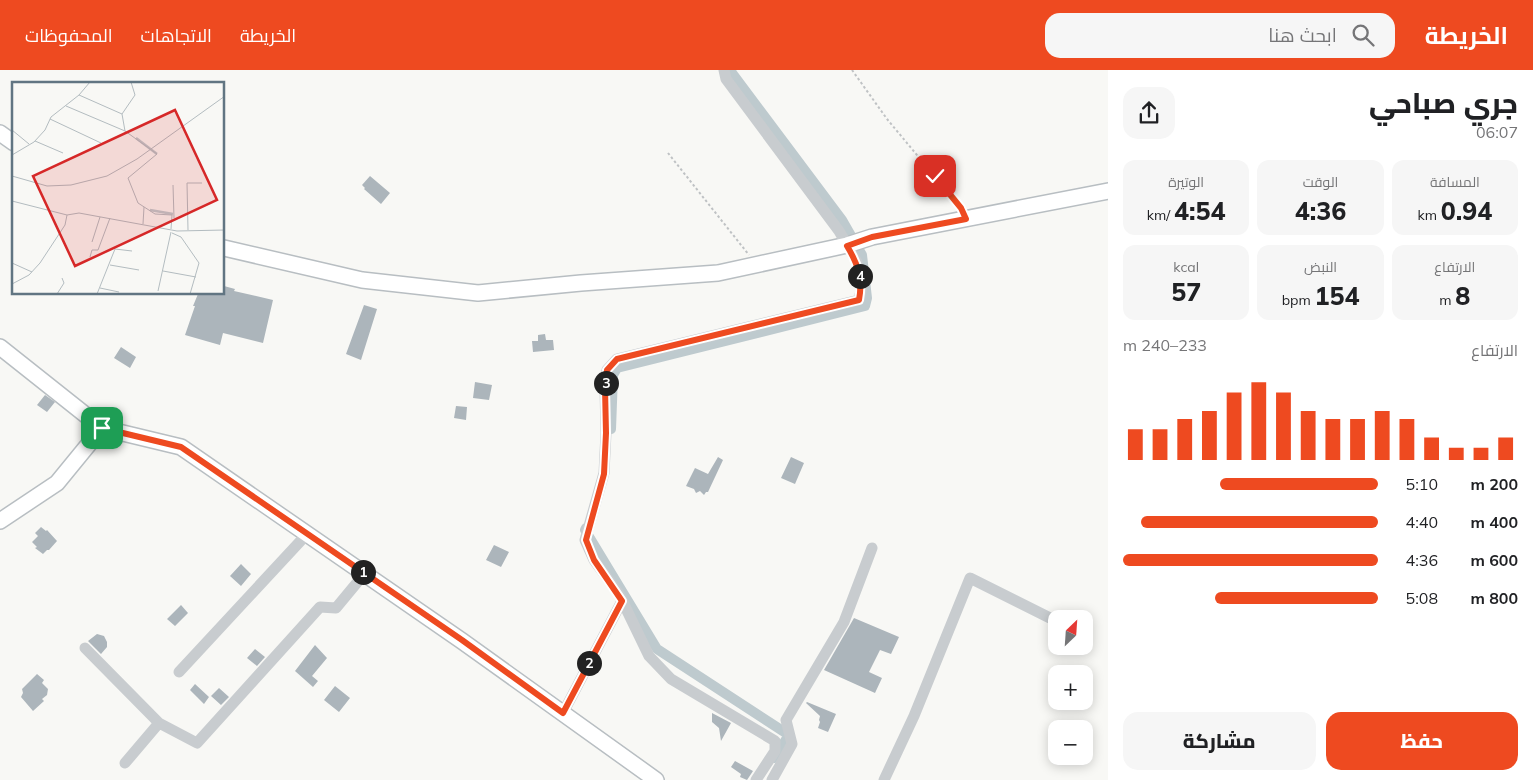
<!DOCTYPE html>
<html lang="ar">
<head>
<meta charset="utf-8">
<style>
	:root { --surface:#fff; --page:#f6f6f6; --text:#202124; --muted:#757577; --accent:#ee4a20 }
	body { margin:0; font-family:Mulish,Cairo,sans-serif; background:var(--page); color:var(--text); direction:rtl; height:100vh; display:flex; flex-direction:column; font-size:19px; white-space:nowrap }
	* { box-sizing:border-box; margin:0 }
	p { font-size:16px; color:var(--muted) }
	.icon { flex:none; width:28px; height:28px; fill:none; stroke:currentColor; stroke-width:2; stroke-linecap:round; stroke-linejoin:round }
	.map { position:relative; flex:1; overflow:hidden; direction:ltr }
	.sheet { display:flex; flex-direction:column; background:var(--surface); width:425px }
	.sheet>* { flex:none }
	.needle { width:32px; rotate:25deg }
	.tools { position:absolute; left:1048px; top:540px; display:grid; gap:10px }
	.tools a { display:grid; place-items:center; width:45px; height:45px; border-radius:10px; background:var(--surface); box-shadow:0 2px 12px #0003; font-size:25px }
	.pin { position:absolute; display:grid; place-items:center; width:42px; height:42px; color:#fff; margin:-21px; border-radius:10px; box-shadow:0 2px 8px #0006 }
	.km { position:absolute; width:25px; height:25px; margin:-12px; border-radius:50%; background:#222; color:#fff; font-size:14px; line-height:25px; text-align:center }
	.round { display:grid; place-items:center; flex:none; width:52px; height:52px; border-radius:15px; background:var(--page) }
	.overview { display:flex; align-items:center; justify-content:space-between; height:85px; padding:0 15px }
	h1 { font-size:28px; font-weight:800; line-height:38px }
	.metrics { display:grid; grid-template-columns:repeat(3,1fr); gap:8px; height:85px; padding:5px 15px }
	.metrics div { display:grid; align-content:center; border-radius:12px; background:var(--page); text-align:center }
	.metrics b { font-size:25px; font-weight:800 }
	.metrics small { font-size:14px; font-weight:400 }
	.metrics p { font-size:14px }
	.chart { height:140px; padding:10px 15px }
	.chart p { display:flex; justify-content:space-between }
	.chart svg { width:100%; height:90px; margin-top:5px; stroke:var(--accent); stroke-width:6 }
	.button { display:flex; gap:10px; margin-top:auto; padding:10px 15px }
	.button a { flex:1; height:58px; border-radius:15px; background:var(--accent); color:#fff; font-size:20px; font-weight:800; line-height:58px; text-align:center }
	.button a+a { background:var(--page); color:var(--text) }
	ul { padding:0 15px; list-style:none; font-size:16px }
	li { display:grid; grid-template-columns:80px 60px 1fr; align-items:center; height:38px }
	li i { height:12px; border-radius:6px; background:var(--accent) }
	header { display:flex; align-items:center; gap:30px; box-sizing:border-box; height:70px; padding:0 25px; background:var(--accent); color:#fff }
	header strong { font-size:24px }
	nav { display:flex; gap:28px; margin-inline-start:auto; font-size:18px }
	.search { width:350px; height:45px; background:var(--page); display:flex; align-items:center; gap:12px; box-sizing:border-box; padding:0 18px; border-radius:15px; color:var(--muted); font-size:19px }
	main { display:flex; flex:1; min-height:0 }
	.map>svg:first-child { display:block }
</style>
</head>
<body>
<header>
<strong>الخريطة</strong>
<div class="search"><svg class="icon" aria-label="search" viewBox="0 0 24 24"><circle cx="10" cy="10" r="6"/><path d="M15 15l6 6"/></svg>ابحث هنا</div>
<nav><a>الخريطة</a><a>الاتجاهات</a><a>المحفوظات</a></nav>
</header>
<main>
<section class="sheet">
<div class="overview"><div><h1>جري صباحي</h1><p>06:07</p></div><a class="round"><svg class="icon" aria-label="share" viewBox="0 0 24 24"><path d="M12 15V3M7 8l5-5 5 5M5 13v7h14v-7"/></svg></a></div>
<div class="metrics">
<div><p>المسافة</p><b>0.94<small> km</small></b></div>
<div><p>الوقت</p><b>4:36</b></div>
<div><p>الوتيرة</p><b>4:54<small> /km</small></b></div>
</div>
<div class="metrics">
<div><p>الارتفاع</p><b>8<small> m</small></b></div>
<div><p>النبض</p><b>154<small> bpm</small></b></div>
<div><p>kcal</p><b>57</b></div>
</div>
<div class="chart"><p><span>الارتفاع</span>233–240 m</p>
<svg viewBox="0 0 160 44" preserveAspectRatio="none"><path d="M5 44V29M15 44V29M25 44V24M35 44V20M45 44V11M55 44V6M65 44V11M75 44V20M85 44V24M95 44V24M105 44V20M115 44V24M125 44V33M135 44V38M145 44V38M155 44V33"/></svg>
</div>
<ul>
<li><b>200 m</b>5:10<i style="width:62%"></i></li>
<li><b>400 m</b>4:40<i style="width:93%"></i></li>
<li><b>600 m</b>4:36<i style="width:100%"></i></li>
<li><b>800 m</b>5:08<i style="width:64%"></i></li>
</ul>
<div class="button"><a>حفظ</a><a>مشاركة</a></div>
</section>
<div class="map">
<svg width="1108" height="710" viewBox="0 0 1108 710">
	<rect width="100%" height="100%" fill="#f8f8f5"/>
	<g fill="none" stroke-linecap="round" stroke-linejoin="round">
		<path stroke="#becace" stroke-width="10" d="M611,359l2,-54 4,-7 248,-62 2,-8 -5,-43 -20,-35 -110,-147 -1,-3
			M586,458l-1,2 72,119 132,86 -15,23"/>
	</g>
	<path fill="#acb5bb" d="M370,106l20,17 -9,11 -17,-15 1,-1 -3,-3z
		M224,216l11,3 -1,2 39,9 -10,43 -40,-10 -3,12 -35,-10 10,-29h-2l5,-12h26z
		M364,235l13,4 -16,51 -15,-6z
		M545,264l1,6h7l1,10 -21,2 -1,-11h6v-6z
		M121,277l15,10 -6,11 -16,-10z
		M475,312l17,3 -3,15 -16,-2z
		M45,325l10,7 -8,10 -10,-7z
		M456,336l11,1 -1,13 -12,-2z
		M718,387l5,3 -15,32h-2l-2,3 -4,-4 -4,2 -2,-4 -8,-3 9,-18 13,6z
		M791,387l13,6 -9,21 -14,-6z
		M41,457l5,4 1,-1 10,11 -8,9h-2l-4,4 -8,-6 2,-1 -5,-5 6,-6 -3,-3z
		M494,475l15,7 -8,15 -15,-7z
		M241,494l10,10 -10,12 -11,-10z
		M181,535l7,8 -13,13 -8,-7z
		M854,548l45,19 -8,17 -11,-4 -11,22 13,6 -7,15 -51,-23z
		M97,564l7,2 3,6v5l-6,7 -13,-13z
		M315,575l12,13 -15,18 6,5 -5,6 -18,-16z
		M255,579l10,8 -8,9 -10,-8z
		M37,604l7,6 -2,3 6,6 -1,6 -5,4 2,2 -11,10 -12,-14 2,-4 -1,-4z
		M195,614l14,13 -5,7 -14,-14z
		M335,616l15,12 -11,14 -15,-12z
		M219,618l10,9 -8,8 -10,-9z
		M807,632l29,12 -8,18 -10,-4 2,-6 -1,-2 1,-4 -14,-13z
		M712,643l19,10 -10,18 -2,-13 -7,-6z
		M735,691l18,10 -6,9 -7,-3 1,-3 -10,-7z"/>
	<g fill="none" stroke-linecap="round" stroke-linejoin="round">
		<g stroke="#b8bec2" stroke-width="18">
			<path id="secondary" d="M0,63l14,10
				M224,178l138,32 116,13 103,-10 137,-10 129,-28 25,-8 236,-46
				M0,277l102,81 79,19 281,194 194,139
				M0,451l57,-38 45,-55"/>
		</g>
		<path stroke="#bfc2c4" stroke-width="2" stroke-dasharray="2.5 2.5" stroke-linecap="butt" d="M852,0l35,49 74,89
			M668,83l81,102"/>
		<path stroke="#c8cccf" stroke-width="11" d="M724,0l2,9 113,152 18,31 5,24 -3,14 -242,59 -10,11 -2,19 1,44 -2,40 -19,67 9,20 25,34 30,62 22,23 104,62v10l-19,29
			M85,578l74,75
			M179,602l128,-138
			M563,643l59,-112
			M125,693l34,-40 38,20 123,-136 16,1 29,-35
			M772,710l20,-36 -6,-24 58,-98 28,-74
			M884,710l30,-64 56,-138 86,43"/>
		<use href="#secondary" stroke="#fff" stroke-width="15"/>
	</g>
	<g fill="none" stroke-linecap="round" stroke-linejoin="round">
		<g stroke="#fff" stroke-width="10">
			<path id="route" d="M102,358l79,19 281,193 101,73 59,-112 -28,-41 -8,-20 18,-66 2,-41 -1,-45 2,-18 10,-11 242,-59c4,-21 -1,-36 -12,-54l25,-9 94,-18 -5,-11 -26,-32"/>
		</g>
		<use href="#route" stroke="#ee4a20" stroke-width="6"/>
	</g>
	<g transform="translate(12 12)">
		<rect width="212" height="212" fill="#f8f8f5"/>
		<path fill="none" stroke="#becace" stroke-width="2.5" d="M124,56l21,16M138,128l23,4"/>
		<path fill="none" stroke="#b3bcc0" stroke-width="1" d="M119,0l4,13 -13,19 3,17 32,23 -29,24 10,25 17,11 17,1 -1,14M67,13l43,19M54,24l59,25M38,37l51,24M0,48l17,14M23,59l28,12M0,73l22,-13 11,-12 6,-13 28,-22 11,-13M0,94l35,10 24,-1 36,-9 30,-17 88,-63M161,103l1,33M0,119l55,14 12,-2 98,18 48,-1M131,142l1,-17M176,148l-1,-47h15M160,151l9,4 18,26 -9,31M80,160l8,-25M78,175l2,-7h6l12,-32M0,181l20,9M98,183l29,5M151,189l33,6M0,202l17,-9 11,-12 25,-38 2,-10M88,206l19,4M146,209l13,-59M45,212l7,-11 -2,-5M85,212l18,-45 17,2"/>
		<path fill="#d62828" fill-opacity="0.15" stroke="#d62828" stroke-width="2.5" d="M163,28l42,90 -142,66 -42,-90z"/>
		<rect width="212" height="212" fill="none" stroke="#617582" stroke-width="2.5"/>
	</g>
</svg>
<div class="tools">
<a><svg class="needle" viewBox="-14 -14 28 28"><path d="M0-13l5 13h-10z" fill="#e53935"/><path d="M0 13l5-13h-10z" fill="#757577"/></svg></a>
<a>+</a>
<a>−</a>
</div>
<div class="pin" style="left:102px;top:358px;background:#1e9e55"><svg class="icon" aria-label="arrive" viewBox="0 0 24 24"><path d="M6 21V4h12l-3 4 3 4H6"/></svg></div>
<div class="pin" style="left:935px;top:106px;background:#d93025"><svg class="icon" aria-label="check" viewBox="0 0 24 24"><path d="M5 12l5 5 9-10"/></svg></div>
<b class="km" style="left:363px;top:502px">1</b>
<b class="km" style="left:589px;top:593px">2</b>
<b class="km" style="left:606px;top:313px">3</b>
<b class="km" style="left:860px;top:206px">4</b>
</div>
</main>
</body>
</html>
